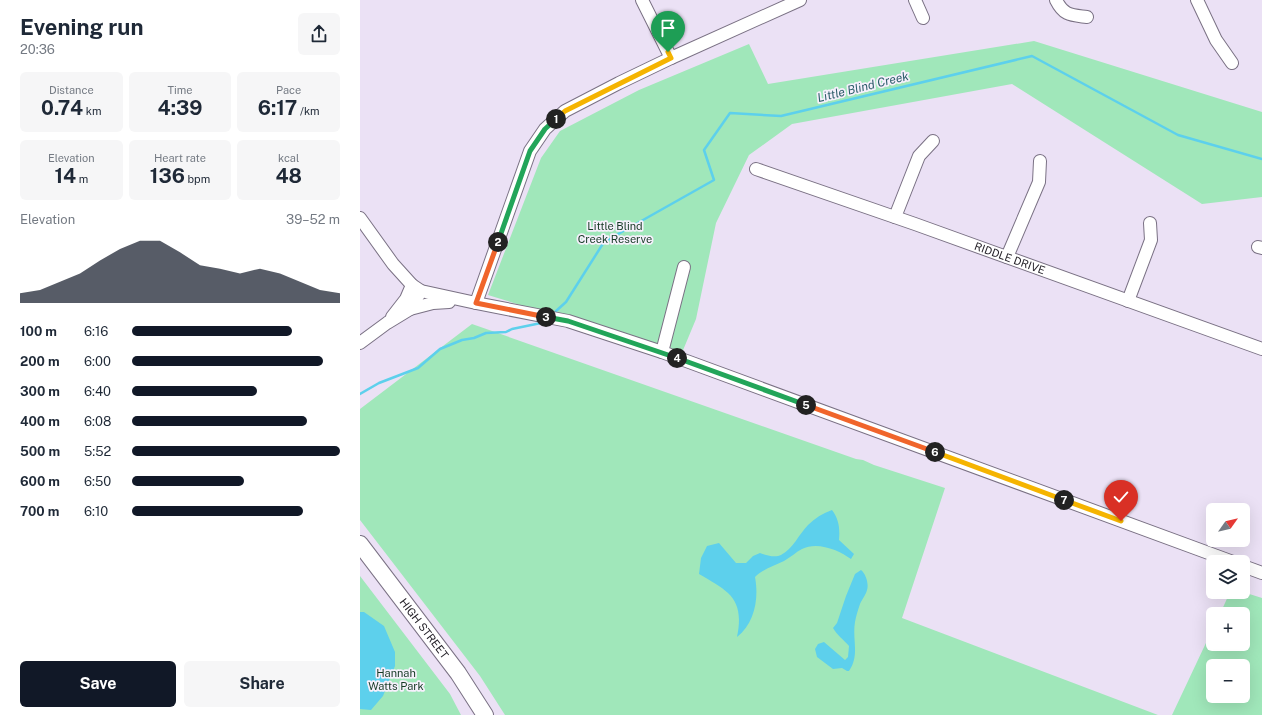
<!DOCTYPE html>
<html lang="en">
<head>
<meta charset="utf-8">
<style>
	:root { --surface:#fff; --page:#f6f6f7; --text:#1f2937; --muted:#747a83; --accent:#111827 }
	body { margin:0; font-family:"Public Sans",sans-serif; background:var(--page); color:var(--text); height:100vh; display:flex; flex-direction:column; font-size:15px; white-space:nowrap }
	* { box-sizing:border-box; margin:0 }
	p { font-size:13px; color:var(--muted) }
	.icon { flex:none; width:22px; height:22px; fill:none; stroke:currentColor; stroke-width:2; stroke-linecap:round; stroke-linejoin:round }
	.map { position:relative; flex:1; overflow:hidden }
	.sheet { display:flex; flex-direction:column; background:var(--surface); width:360px }
	.sheet>* { flex:none }
	.needle { width:26px; rotate:56deg }
	.controls { position:absolute; left:846px; top:503px; display:grid; gap:8px }
	.controls a { display:grid; place-items:center; width:44px; height:44px; border-radius:6px; background:var(--surface); box-shadow:0 4px 16px #0002; font-size:20px }
	.pin { position:absolute; display:grid; place-items:center; width:34px; height:34px; color:#fff; margin:-41px -17px; border-radius:50% 50% 50% 0; rotate:-45deg; box-shadow:0 0 4px #0007 }
	.pin .icon { rotate:45deg }
	.km { position:absolute; width:20px; height:20px; margin:-10px; border-radius:50%; background:#222; color:#fff; font-size:11px; line-height:20px; text-align:center }
	.round { display:grid; place-items:center; flex:none; width:42px; height:42px; border-radius:6px; background:var(--page) }
	.head { display:flex; align-items:center; justify-content:space-between; height:68px; padding:0 20px }
	h1 { font-size:22px; font-weight:700; line-height:30px }
	.stats { display:grid; grid-template-columns:repeat(3,1fr); gap:6px; height:68px; padding:4px 20px }
	.stats div { display:grid; align-content:center; border-radius:6px; background:var(--page); text-align:center }
	.stats b { font-size:20px; font-weight:700 }
	.stats small { font-size:11px; font-weight:400 }
	.stats p { font-size:11px }
	.chart { height:112px; padding:8px 20px }
	.chart p { display:flex; justify-content:space-between }
	.chart svg { width:100%; height:72px; margin-top:4px; fill:var(--accent); opacity:.7 }
	.button { display:flex; gap:8px; margin-top:auto; padding:8px 20px }
	.button a { flex:1; height:46px; border-radius:6px; background:var(--accent); color:#fff; font-size:16px; font-weight:700; line-height:46px; text-align:center }
	.button a+a { background:var(--page); color:var(--text) }
	ul { padding:0 20px; list-style:none; font-size:13px }
	li { display:grid; grid-template-columns:64px 48px 1fr; align-items:center; height:30px }
	li i { height:10px; border-radius:5px; background:var(--accent) }
	main { display:flex; flex:1; min-height:0 }
	.map>svg:first-child { display:block }
</style>
</head>
<body>
<main>
<section class="sheet">
<div class="head"><div><h1>Evening run</h1><p>20:36</p></div><a class="round"><svg class="icon" aria-label="share" viewBox="0 0 24 24"><path d="M12 15V3M7 8l5-5 5 5M5 13v7h14v-7"/></svg></a></div>
<div class="stats">
<div><p>Distance</p><b>0.74<small> km</small></b></div>
<div><p>Time</p><b>4:39</b></div>
<div><p>Pace</p><b>6:17<small> /km</small></b></div>
</div>
<div class="stats">
<div><p>Elevation</p><b>14<small> m</small></b></div>
<div><p>Heart rate</p><b>136<small> bpm</small></b></div>
<div><p>kcal</p><b>48</b></div>
</div>
<div class="chart"><p><span>Elevation</span>39–52 m</p>
<svg viewBox="0 0 160 44" preserveAspectRatio="none"><path d="M0 44V38L10 36L20 31L30 26L40 18L50 11L60 6L70 6L80 13L90 21L100 23L110 26L120 23L130 26L140 31L150 36L160 38V44z"/></svg>
</div>
<ul>
<li><b>100 m</b>6:16<i style="width:77%"></i></li>
<li><b>200 m</b>6:00<i style="width:92%"></i></li>
<li><b>300 m</b>6:40<i style="width:60%"></i></li>
<li><b>400 m</b>6:08<i style="width:84%"></i></li>
<li><b>500 m</b>5:52<i style="width:100%"></i></li>
<li><b>600 m</b>6:50<i style="width:54%"></i></li>
<li><b>700 m</b>6:10<i style="width:82%"></i></li>
</ul>
<div class="button"><a>Save</a><a>Share</a></div>
</section>
<div class="map">
<svg width="902" height="715" viewBox="0 0 902 715">
	<rect width="100%" height="100%" fill="#ebe1f5"/>
	<path fill="#a0e7ba" fill-rule="evenodd" d="M674,41l228,71v85l-60,7 -190,-120 -220,40 -43,31 -33,68 -20,96 -15,36 -193,-60 53,-137 19,-27 79,-41 110,-46 19,40z
		M112,324l384,135 7,1 11,5 71,23 -43,130 256,97h-653l-25,-39 -120,-156v-111z
		M0,576l90,118 11,21h-101z
		M870,592h13l19,6v117h-90l41,-87v16h30v-30h-23zM853,666h30v30h-30z"/>
	<path fill="#5dd0ec" d="M472,510c7,9 8,19 7,30l15,14 -3,5c-12,-9 -34,-18 -49,-10 -6,3 -11,8 -18,12 -10,5 -21,8 -29,16 4,21 0,46 -18,60 8,-39 -9,-46 -38,-63l2,-16 6,-12 12,-3 17,20h10l7,-7 7,-3c6,2 15,5 21,2 12,-6 18,-21 27,-30 7,-7 15,-12 24,-15z
		M501,570c5,4 8,14 6,20 -1,5 -5,9 -7,14 -2,6 -4,12 -5,18 -3,18 5,33 -6,49h-2l-5,-3 -9,1 -16,-12 -2,-8 3,-5 6,-2 21,18 3,-3 1,-11c-5,-6 -12,-11 -16,-18l4,-5 9,-27 9,-22z
		M0,612h4l20,14 11,26v14l-12,30 -12,14 -11,-1z"/>
	<g fill="none" stroke-linecap="round" stroke-linejoin="round">
		<path stroke="#5dd0ec" stroke-width="2.5" d="M196,311l10,-9 38,-60 110,-62 -10,-30 26,-37 51,3 251,-60 146,79 84,24
			M0,394l19,-11 39,-15 22,-19 22,-9 12,-2 12,-5 20,-1 6,-3 29,-6"/>
		<g stroke="#7a7184" stroke-width="14">
			<g id="minor">
				<path d="M282,0l29,58"/>
				<path d="M555,0l8,18"/>
				<path d="M696,0c8,16 15,15 31,17"/>
				<path d="M837,0l19,40 16,23"/>
				<path id="s1" d="M396,169l159,55 347,125"/>
				<path d="M535,217l24,-61 14,-15"/>
				<path d="M0,218l33,46 19,21 9,6 55,12 92,18 94,31 571,210"/>
				<path d="M898,247l4,1"/>
				<path d="M647,257l32,-75 1,-21"/>
				<path d="M768,301l23,-61 -1,-17"/>
				<path d="M116,303l54,-152 15,-22 20,-18 54,-28 52,-25 129,-58"/>
				<path d="M50,309l23,-6 16,-1"/>
				<path d="M32,317l14,-18 6,-14"/>
				<path d="M0,343l27,-20 23,-14 11,-18"/>
				<path d="M302,352l22,-85"/>
				<path d="M883,566l19,7"/>
			</g>
		</g>
		<g stroke="#7a7184" stroke-width="18">
			<g id="major">
				<path id="s2" d="M0,544l98,129 27,42"/>
			</g>
		</g>
		<use href="#minor" stroke="#fff" stroke-width="12"/>
		<use href="#major" stroke="#fff" stroke-width="16"/>
	</g>
	<g fill="none" stroke-linecap="round" stroke-linejoin="round">
		<g stroke="#fff" stroke-width="8">
			<path id="split-1" d="M196,119l9,-8 106,-53 -3,-6"/>
		</g>
		<g stroke="#fff" stroke-width="8">
			<path id="split-2" d="M138,242l32,-91 15,-22 11,-10"/>
		</g>
		<g stroke="#fff" stroke-width="8">
			<path id="split-3" d="M138,242l-22,61 70,14"/>
		</g>
		<g stroke="#fff" stroke-width="8">
			<path id="split-4" d="M186,317l22,4 109,37"/>
		</g>
		<g stroke="#fff" stroke-width="8">
			<path id="split-5" d="M317,358l129,47"/>
		</g>
		<g stroke="#fff" stroke-width="8">
			<path id="split-6" d="M446,405l129,47"/>
		</g>
		<g stroke="#fff" stroke-width="8">
			<path id="split-7" d="M575,452l129,48"/>
		</g>
		<g stroke="#fff" stroke-width="8">
			<path id="split-8" d="M704,500l57,21"/>
		</g>
		<use href="#split-1" stroke="#f5b400" stroke-width="5"/>
		<use href="#split-2" stroke="#22a559" stroke-width="5"/>
		<use href="#split-3" stroke="#f0652b" stroke-width="5"/>
		<use href="#split-4" stroke="#22a559" stroke-width="5"/>
		<use href="#split-5" stroke="#22a559" stroke-width="5"/>
		<use href="#split-6" stroke="#f0652b" stroke-width="5"/>
		<use href="#split-7" stroke="#f5b400" stroke-width="5"/>
		<use href="#split-8" stroke="#f5b400" stroke-width="5"/>
	</g>
	<g text-anchor="middle" dominant-baseline="central" stroke-width="3.5" stroke-linejoin="round" paint-order="stroke">
		<g font-size="11" fill="#163a25" stroke="#f6f0fc">
			<text x="255" y="226">Little Blind<tspan x="255" dy="13">Creek Reserve</tspan></text>
			<text x="36" y="673">Hannah<tspan x="36" dy="13">Watts Park</tspan></text>
		</g>
		<g font-size="11" fill="#26232a" stroke="#f6f0fc">
			<text stroke="none"><textPath href="#s1" startOffset="269">RIDDLE DRIVE</textPath></text>
			<text stroke="none"><textPath href="#s2" startOffset="106">HIGH STREET</textPath></text>
		</g>
		<g font-size="12" font-style="italic" fill="#2d5d6a" stroke="#f6f0fc">
			<text transform="translate(503 87) rotate(-14)">Little Blind Creek</text>
		</g>
	</g>
</svg>
<div class="controls">
<a><svg class="needle" viewBox="-14 -14 28 28"><path d="M0-13l5 13h-10z" fill="#e53935"/><path d="M0 13l5-13h-10z" fill="#747a83"/></svg></a>
<a><svg class="icon" aria-label="layers" viewBox="0 0 24 24"><path d="M12 4l9 5-9 5-9-5zM3 14l9 5 9-5"/></svg></a>
<a>+</a>
<a>−</a>
</div>
<div class="pin" style="left:308px;top:52px;background:#1e9e55"><svg class="icon" aria-label="arrive" viewBox="0 0 24 24"><path d="M6 21V4h12l-3 4 3 4H6"/></svg></div>
<div class="pin" style="left:761px;top:521px;background:#d93025"><svg class="icon" aria-label="check" viewBox="0 0 24 24"><path d="M5 12l5 5 9-10"/></svg></div>
<b class="km" style="left:196px;top:119px">1</b>
<b class="km" style="left:138px;top:242px">2</b>
<b class="km" style="left:186px;top:317px">3</b>
<b class="km" style="left:317px;top:358px">4</b>
<b class="km" style="left:446px;top:405px">5</b>
<b class="km" style="left:575px;top:452px">6</b>
<b class="km" style="left:704px;top:500px">7</b>
</div>
</main>
</body>
</html>
